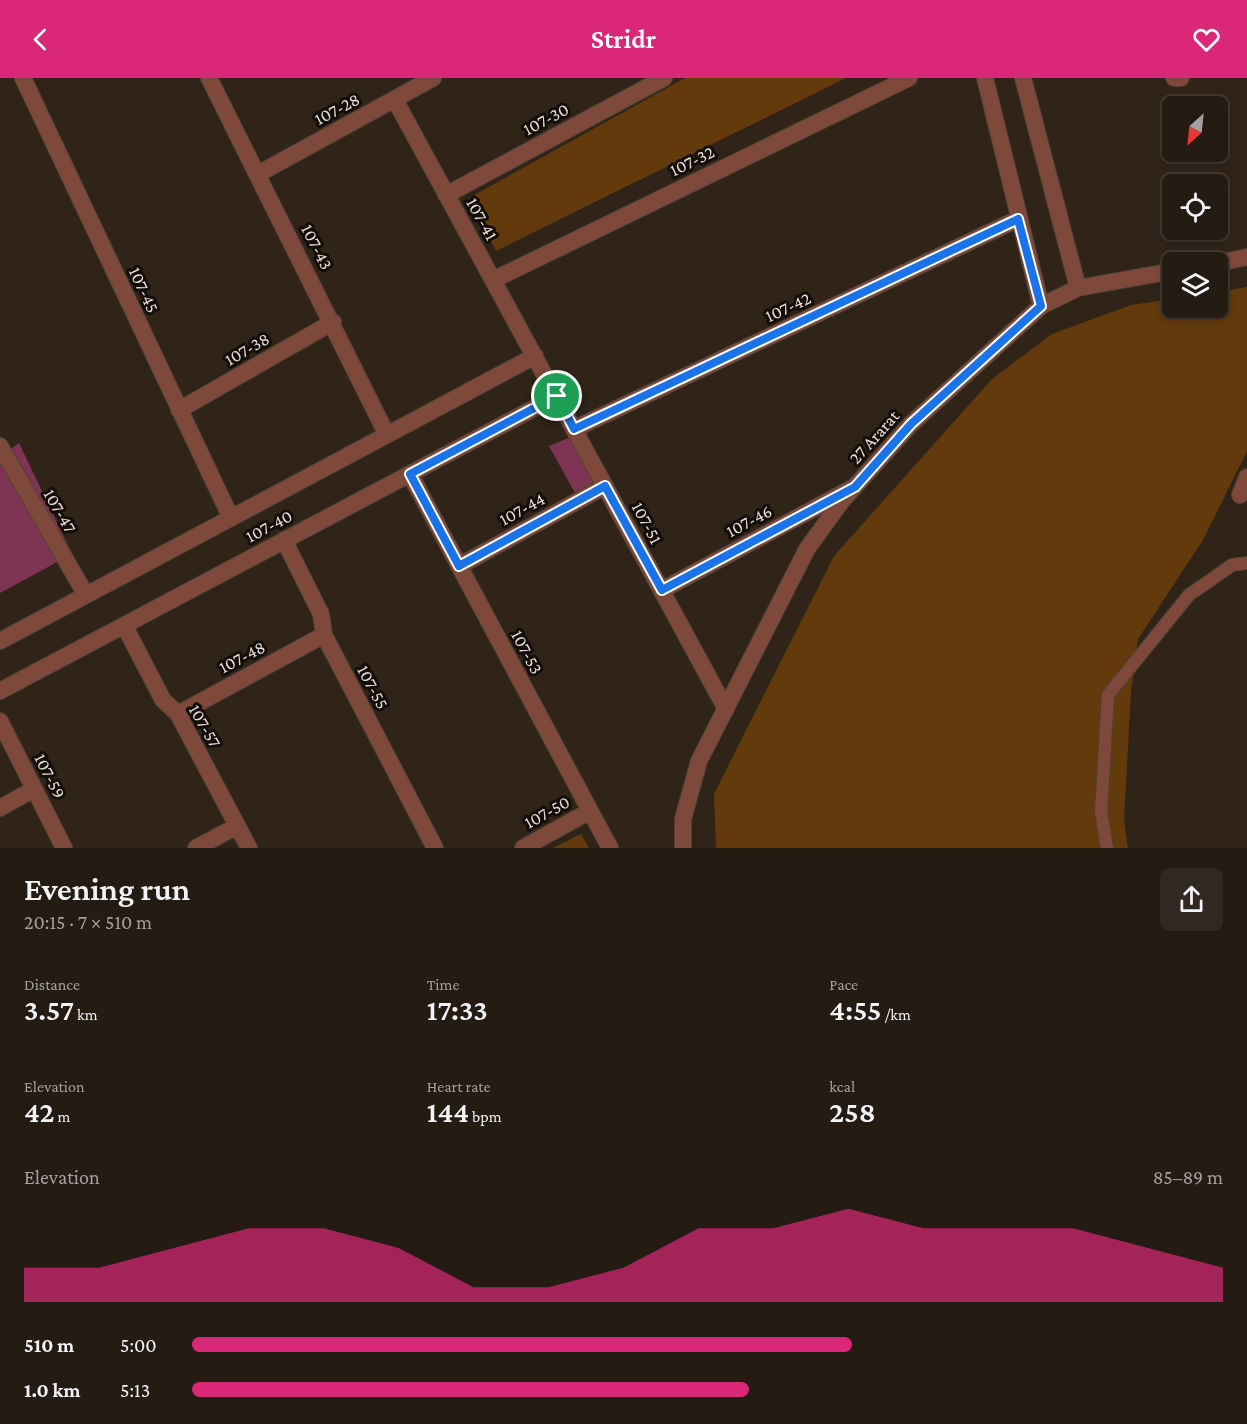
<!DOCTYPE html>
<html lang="en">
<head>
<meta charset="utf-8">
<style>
	:root { --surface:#241b13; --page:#302821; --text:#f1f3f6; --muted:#a3a1a0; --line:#413933; --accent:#db2777 }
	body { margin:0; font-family:"Crimson Pro",serif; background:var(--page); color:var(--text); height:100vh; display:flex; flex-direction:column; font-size:22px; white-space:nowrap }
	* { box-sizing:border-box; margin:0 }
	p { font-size:20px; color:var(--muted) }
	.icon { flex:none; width:33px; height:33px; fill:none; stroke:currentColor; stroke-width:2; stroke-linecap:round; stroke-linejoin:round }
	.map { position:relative; height:770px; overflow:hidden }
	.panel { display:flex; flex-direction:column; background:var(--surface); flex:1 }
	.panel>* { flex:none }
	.needle { width:39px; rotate:207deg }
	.buttons { position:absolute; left:1162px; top:18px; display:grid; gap:12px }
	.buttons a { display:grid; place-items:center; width:66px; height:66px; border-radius:9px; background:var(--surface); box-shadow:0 3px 9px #0003,0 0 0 2px var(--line); font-size:30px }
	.pin { position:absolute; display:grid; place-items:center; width:51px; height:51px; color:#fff; margin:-26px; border:3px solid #fff; border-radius:50%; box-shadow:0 2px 6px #0007 }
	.round { display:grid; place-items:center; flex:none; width:63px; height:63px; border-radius:9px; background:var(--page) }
	.summary { display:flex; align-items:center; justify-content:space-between; height:102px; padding:0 24px }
	h1 { font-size:33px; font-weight:600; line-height:45px }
	.stats { display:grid; grid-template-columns:repeat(3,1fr); gap:9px; height:102px; padding:6px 24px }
	.stats div { display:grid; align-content:center }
	.stats b { font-size:30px; font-weight:600 }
	.stats small { font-size:16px; font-weight:400 }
	.stats p { font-size:16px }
	.chart { height:168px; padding:12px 24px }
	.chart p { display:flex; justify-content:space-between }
	.chart svg { width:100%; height:108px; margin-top:6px; fill:var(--accent); opacity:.7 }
	ul { padding:0 24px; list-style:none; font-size:20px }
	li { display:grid; grid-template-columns:96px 72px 1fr; align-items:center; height:45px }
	li i { height:15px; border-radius:8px; background:var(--accent) }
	header { display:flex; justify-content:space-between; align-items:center; height:78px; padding:0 24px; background:var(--accent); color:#fff; font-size:27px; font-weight:600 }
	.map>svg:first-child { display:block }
</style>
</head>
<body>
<header><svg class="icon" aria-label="back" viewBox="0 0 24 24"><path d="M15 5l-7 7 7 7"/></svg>Stridr<svg class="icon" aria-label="heart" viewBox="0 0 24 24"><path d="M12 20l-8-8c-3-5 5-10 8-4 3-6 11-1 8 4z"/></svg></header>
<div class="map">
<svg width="1247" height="770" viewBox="0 0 1247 770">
	<rect width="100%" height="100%" fill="#302419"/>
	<path fill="#623a0c" d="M685,0h161l-350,173 -27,-53z
		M1247,209v164l-44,89 -65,99 -7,53 -7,128 4,28h-412l-2,-54 120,-238 158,-177 60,-45 79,-29 42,-6v9h45v-16z
		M581,756l8,14h-36z"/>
	<path fill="#803453" d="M571,359l26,46 -21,12 -27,-49z
		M19,365l53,111 -72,39v-136z"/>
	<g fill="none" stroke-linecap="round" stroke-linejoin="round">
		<g stroke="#4d4238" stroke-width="14">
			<path id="service" d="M1107,770l-6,-37 7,-116 81,-100 43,-30 15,-2"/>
		</g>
		<g stroke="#4d4238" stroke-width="18">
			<path id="minor" d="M23,0l208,440
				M209,0l178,357
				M1174,0h7
				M395,22l331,609
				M258,96l175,-96
				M446,117l218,-117
				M493,202l416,-202
				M179,332l154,-88
				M574,351l444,-210
				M0,368l86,149
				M410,396l200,374
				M1240,417l7,-18
				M284,462l37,74 3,21 111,213
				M459,488l146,-80
				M662,512l192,-103
				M124,547l39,75 15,14 71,134
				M0,563l535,-285
				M0,613l557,-295
				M178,636l146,-79
				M0,643l64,127
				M0,730l34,-19
				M196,770l41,-22
				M523,770l67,-37"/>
		</g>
		<g stroke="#4d4238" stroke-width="18">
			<path id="tertiary" d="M985,0l56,228
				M1023,0l55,210
				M1218,185l29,-6
				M683,770v-29l16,-58 108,-212 34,-47 70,-78 130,-118 37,-18 95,-17"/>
		</g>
		<use href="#service" stroke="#7e493a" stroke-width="12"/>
		<use href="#minor" stroke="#7e493a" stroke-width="16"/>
		<use href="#tertiary" stroke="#7e493a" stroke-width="16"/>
	</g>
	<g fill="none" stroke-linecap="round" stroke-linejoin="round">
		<g stroke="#fff" stroke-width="12">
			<path id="route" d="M1018,141l23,87 -130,118 -56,63 -193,103 -57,-104 -146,80 -49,-92 147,-78 17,33z"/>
		</g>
		<use href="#route" stroke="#1a73e8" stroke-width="8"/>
	</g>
	<g text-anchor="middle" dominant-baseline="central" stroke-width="6" stroke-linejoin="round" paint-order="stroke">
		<g font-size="18" fill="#e7dfd8" stroke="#140e0a">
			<text transform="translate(337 31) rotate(-28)">107-28</text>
			<text transform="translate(546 41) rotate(-28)">107-30</text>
			<text transform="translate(692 83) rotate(-26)">107-32</text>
			<text transform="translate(482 141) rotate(61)">107-41</text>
			<text transform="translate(317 169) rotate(63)">107-43</text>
			<text transform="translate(144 212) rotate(65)">107-45</text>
			<text transform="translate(788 229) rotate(-25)">107-42</text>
			<text transform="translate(247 271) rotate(-30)">107-38</text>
			<text transform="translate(874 359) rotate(-48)">27 Ararat</text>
			<text transform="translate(522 431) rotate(-29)">107-44</text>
			<text transform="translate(60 433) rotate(60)">107-47</text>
			<text transform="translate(749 443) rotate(-28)">107-46</text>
			<text transform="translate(647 445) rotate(62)">107-51</text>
			<text transform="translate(269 448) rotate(-28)">107-40</text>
			<text transform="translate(527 574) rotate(62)">107-53</text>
			<text transform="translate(242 579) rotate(-28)">107-48</text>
			<text transform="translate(373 609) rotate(62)">107-55</text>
			<text transform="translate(205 648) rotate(60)">107-57</text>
			<text transform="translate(50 698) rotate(63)">107-59</text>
			<text transform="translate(547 734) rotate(-29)">107-50</text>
		</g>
	</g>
</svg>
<div class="buttons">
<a><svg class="needle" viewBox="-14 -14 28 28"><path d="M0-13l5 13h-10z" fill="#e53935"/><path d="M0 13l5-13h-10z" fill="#a3a1a0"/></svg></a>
<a><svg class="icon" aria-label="locate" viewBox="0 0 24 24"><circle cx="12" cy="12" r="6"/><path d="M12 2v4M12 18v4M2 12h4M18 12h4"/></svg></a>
<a><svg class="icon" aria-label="layers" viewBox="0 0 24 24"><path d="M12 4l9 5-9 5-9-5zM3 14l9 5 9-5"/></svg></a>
</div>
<div class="pin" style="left:557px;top:318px;background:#1e9e55"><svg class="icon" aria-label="arrive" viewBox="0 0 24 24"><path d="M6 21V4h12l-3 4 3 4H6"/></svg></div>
</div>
<section class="panel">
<div class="summary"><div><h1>Evening run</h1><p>20:15 · 7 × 510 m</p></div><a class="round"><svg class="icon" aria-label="share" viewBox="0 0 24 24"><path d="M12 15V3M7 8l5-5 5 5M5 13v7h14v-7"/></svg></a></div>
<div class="stats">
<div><p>Distance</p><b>3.57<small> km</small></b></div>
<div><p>Time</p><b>17:33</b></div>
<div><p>Pace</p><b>4:55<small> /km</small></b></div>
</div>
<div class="stats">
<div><p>Elevation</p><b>42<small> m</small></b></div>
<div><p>Heart rate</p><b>144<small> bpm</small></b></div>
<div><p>kcal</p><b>258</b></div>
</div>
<div class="chart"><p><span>Elevation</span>85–89 m</p>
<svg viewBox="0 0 160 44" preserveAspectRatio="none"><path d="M0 44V30L10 30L20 22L30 14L40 14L50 22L60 38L70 38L80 30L90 14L100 14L110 6L120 14L130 14L140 14L150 22L160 30V44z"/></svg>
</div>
<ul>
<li><b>510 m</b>5:00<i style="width:64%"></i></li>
<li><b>1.0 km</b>5:13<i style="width:54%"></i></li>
</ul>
</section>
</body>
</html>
